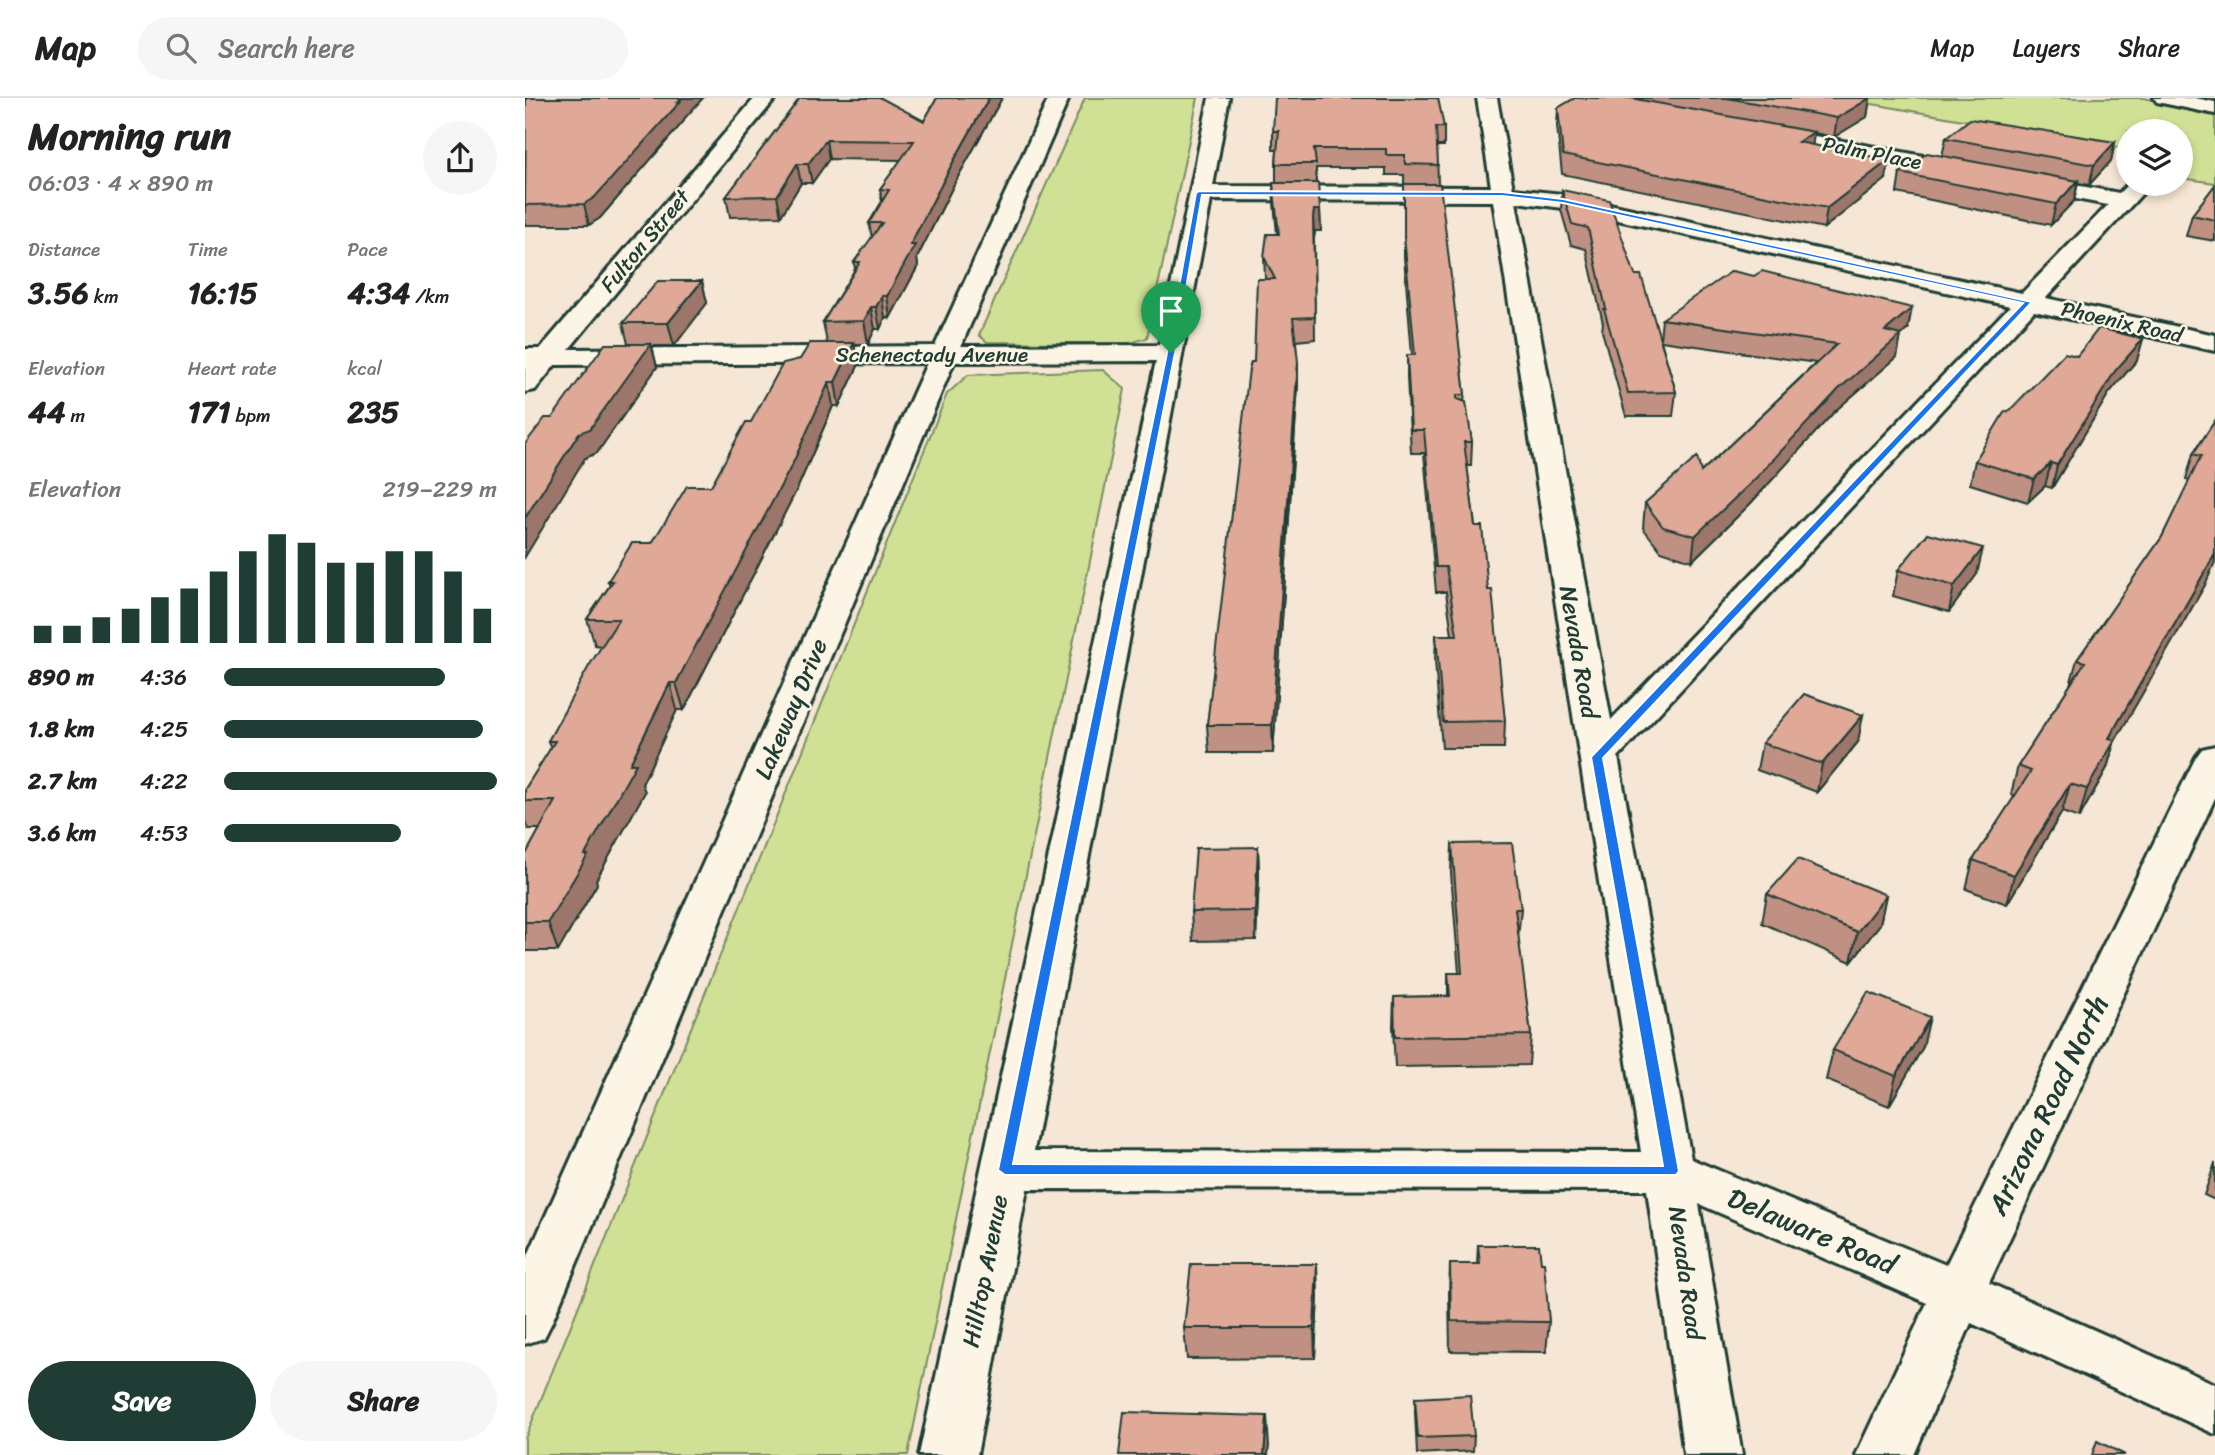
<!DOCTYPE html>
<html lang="en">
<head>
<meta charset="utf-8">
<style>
  :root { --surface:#fff; --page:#f6f6f6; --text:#222; --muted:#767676; --line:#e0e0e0; --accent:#1f3d34 }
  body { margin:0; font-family:Sriracha,sans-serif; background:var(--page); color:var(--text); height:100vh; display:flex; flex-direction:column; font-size:26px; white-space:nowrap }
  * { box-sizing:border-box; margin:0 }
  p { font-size:23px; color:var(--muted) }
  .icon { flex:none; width:38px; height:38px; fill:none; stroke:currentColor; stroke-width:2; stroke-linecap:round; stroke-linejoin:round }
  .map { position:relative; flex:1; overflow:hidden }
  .side { display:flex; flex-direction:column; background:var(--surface); width:525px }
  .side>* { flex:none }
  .buttons { position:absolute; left:1591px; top:21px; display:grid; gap:14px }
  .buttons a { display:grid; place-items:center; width:77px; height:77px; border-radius:50%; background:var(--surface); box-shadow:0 4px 10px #0003; font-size:35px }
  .pin { position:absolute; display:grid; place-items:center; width:60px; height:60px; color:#fff; margin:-72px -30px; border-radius:50% 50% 50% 0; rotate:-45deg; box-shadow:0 0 7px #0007 }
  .pin .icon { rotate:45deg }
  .round { display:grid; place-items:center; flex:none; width:74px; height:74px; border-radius:37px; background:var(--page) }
  .summary { display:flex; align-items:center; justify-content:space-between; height:119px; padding:0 28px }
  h1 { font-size:38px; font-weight:700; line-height:52px }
  .figures { display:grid; grid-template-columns:repeat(3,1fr); gap:10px; height:119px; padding:7px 28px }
  .figures div { display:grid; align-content:center }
  .figures b { font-size:30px; font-weight:700 }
  .figures small { font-size:19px; font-weight:400 }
  .figures p { font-size:19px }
  .chart { height:196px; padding:14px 28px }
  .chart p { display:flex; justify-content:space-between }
  .chart svg { width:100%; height:126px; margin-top:7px; stroke:var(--accent); stroke-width:6 }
  .primary-button { display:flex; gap:14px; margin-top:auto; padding:14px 28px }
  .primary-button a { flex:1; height:80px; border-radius:42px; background:var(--accent); color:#fff; font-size:28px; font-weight:700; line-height:80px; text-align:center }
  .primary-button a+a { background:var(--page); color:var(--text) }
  ul { padding:0 28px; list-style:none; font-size:23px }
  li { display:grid; grid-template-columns:112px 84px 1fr; align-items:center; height:52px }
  li i { height:18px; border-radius:9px; background:var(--accent) }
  header { display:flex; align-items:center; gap:42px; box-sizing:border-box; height:98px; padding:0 35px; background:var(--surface); border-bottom:2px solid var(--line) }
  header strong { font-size:33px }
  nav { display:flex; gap:38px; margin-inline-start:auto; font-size:24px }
  .search { width:490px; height:63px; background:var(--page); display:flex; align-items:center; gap:18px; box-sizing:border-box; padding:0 24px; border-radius:38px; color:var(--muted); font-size:26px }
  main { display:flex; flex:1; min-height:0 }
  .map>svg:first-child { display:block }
</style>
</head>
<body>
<header>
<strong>Map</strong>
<div class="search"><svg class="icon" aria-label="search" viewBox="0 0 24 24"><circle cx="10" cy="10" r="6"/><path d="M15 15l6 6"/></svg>Search here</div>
<nav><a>Map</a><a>Layers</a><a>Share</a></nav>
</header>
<main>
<section class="side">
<div class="summary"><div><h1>Morning run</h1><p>06:03 · 4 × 890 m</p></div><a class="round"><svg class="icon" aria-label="share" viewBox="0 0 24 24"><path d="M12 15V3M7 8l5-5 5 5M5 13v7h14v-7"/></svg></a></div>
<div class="figures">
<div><p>Distance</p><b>3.56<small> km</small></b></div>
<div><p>Time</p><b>16:15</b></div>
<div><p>Pace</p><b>4:34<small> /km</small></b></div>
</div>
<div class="figures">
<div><p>Elevation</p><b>44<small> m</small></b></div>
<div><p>Heart rate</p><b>171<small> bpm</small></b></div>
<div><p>kcal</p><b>235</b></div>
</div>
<div class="chart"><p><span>Elevation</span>219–229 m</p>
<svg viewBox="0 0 160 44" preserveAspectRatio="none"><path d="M5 44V38M15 44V38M25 44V35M35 44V32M45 44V28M55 44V25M65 44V19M75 44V12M85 44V6M95 44V9M105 44V16M115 44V16M125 44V12M135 44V12M145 44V19M155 44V32"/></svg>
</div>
<ul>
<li><b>890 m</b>4:36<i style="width:81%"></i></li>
<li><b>1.8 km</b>4:25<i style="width:95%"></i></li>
<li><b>2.7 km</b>4:22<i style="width:100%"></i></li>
<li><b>3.6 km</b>4:53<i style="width:65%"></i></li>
</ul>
<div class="primary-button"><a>Save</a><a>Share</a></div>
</section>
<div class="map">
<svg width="1690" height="1357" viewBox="0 0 1690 1357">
  <rect width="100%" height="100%" fill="#f6e6d5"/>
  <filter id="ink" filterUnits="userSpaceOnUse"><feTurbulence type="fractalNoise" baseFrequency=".0143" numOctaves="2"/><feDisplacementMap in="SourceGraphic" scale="14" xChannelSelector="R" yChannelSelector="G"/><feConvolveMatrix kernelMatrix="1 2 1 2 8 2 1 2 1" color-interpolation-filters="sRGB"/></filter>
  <g filter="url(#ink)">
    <g fill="#d0e094" stroke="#788e64" stroke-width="2">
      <path d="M 560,0 L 673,0 L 622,240 L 602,246 L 462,244 L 454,237 Z"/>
      <path d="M 1313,0 L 1619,0 L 1690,15 L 1690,85 L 1656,80 L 1656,33 L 1603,33 L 1603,51 Z"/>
      <path d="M 578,272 L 600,291 L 383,1357 L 0,1357 L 0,1341 L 422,296 L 443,277 Z"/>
    </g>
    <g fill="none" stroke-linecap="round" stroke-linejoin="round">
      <g stroke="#1f3d34" stroke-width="6">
        <g id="minor">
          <path d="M 230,0 L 251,0 L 44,251 L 410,248 L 524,0 L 544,0 L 436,248 L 634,247 L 684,0 L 704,0 L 688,88 L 966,89 L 952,0 L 972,0 L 988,91 L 1038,96 L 1497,195 L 1583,107 L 1493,90 L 1490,85 L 1493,80 L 1501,78 L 1594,95 L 1603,86 L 1626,86 L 1521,200 L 1690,237 L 1690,253 L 1509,213 L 1093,659 L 1166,1061 L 1421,1167 L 1671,659 L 1677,651 L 1690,648 L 1690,700 L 1464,1185 L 1690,1286 L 1690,1336 L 1446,1225 L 1389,1357 L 1331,1357 L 1402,1205 L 1174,1106 L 1217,1357 L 1159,1357 L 1122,1092 L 502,1091 L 452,1357 L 394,1357 L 631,263 L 429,264 L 27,1224 L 19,1240 L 0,1246 L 0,1164 L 402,265 L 30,267 L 10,292 L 0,294 L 0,251 L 15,251 ZM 686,102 L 968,103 L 1116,1054 L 509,1053 ZM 991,104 L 1038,110 L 1485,208 L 1086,622 Z"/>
          <path d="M 1236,28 L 1442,66 L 1453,73 L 1442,80 L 1229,38 L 1226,34 L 1229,30 Z"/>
        </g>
      </g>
      <g stroke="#1f3d34" stroke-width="6">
        <path id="motorway" d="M 1629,0 L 1670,0 L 1690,4 L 1690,16 L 1632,4 Z"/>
      </g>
      <use href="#minor" fill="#fcf5e5" fill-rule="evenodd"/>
      <use href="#motorway" fill="#fcf5e5" fill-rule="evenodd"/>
    </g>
    <g fill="#c09082" stroke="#1f3d34" stroke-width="2">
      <path d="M 0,0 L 159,21 L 159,23 L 75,120 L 64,127 L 0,127 Z"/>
      <path d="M 275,0 L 399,23 L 412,0 L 477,0 L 429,86 L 392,160 L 393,168 L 365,220 L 360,220 L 355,231 L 350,231 L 343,246 L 329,246 L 333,268 L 314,308 L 308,308 L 273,389 L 159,612 L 152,612 L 117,686 L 120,694 L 71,782 L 72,786 L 33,853 L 0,853 L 0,758 L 15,731 L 3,731 L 0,723 L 0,691 L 26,650 L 23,643 L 77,548 L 70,547 L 62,521 L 85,487 L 83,483 L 127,445 L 186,388 L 226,324 L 275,261 L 302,245 L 298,224 L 330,171 L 329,164 L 347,140 L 344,125 L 357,104 L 355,91 L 376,62 L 304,61 L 287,85 L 276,85 L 256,118 L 205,119 L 201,99 Z"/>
      <path d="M 1050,0 L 1345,0 L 1342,19 L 1309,39 L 1289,35 L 1287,47 L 1361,81 L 1299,130 L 1037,76 L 1032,28 L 1033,10 Z"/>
      <path d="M 919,29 L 919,48 L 912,48 L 913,86 L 940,297 L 939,303 L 947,344 L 946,368 L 942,368 L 950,428 L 963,492 L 980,623 L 979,650 L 917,650 L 910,563 L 911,537 L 927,537 L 921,494 L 911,494 L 899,355 L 886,355 L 882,279 L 882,257 L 887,257 L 879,159 L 879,77 L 861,77 L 861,70 L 791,70 L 791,85 L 795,112 L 796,133 L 790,133 L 789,140 L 790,241 L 771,243 L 773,287 L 748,655 L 684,655 L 682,627 L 740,181 L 739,159 L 752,136 L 749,105 L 748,85 L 751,85 L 751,66 L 752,52 L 748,52 L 748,33 Z"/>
      <path d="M 1421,40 L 1590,44 L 1586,63 L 1564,87 L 1553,85 L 1549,103 L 1526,127 L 1372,95 L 1375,75 L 1417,58 Z"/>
      <path d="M 1690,87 L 1690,143 L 1661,138 L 1667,117 Z"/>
      <path d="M 1037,92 L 1110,177 L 1135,241 L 1137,221 L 1383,231 L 1376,237 L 1372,259 L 1310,313 L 1225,406 L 1167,463 L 1136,453 L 1118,430 L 1120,405 L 1176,374 L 1291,265 L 1136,243 L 1151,294 L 1148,318 L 1101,318 L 1077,233 L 1078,225 L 1061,151 L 1046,147 L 1036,112 Z"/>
      <path d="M 177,183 L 182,205 L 149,248 L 127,248 L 132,269 L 72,355 L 60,360 L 27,320 L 103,246 L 98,225 Z"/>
      <path d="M 1618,241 L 1612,262 L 1584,295 L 1527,390 L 1520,388 L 1503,404 L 1445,386 L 1450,363 L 1483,314 L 1552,258 Z"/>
      <path d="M 1690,323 L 1680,487 L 1590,642 L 1582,670 L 1554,720 L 1537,714 L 1482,806 L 1441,791 L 1448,762 L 1490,698 L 1486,696 L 1493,668 L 1545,587 L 1552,562 L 1637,439 L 1665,382 L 1661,381 L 1668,356 Z"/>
      <path d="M 1373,472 L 1452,476 L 1424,514 L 1368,498 Z"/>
      <path d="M 1333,644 L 1292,694 L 1232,672 L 1237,645 Z"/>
      <path d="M 927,746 L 996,811 L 993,840 L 1006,937 L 1004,967 L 870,969 L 868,929 L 869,899 L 923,898 L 923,875 L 934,875 L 926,775 Z"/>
      <path d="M 733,749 L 734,778 L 731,842 L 668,843 L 666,814 Z"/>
      <path d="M 1242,796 L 1361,797 L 1355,826 L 1326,864 L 1237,825 Z"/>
      <path d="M 1398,949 L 1364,1008 L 1301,982 L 1308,952 Z"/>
      <path d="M 1690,1065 L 1690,1102 L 1679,1097 Z"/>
      <path d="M 953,1147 L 1016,1164 L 1024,1224 L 1021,1254 L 925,1253 L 924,1196 L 925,1166 L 952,1166 Z"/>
      <path d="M 793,1196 L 790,1260 L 662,1261 L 659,1230 Z"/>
      <path d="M 890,1300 L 949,1338 L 948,1353 L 892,1356 L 890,1315 Z"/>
    </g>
    <g fill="#9c766a" stroke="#1f3d34" stroke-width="2">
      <path d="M 157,0 L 178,0 L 159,21 L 159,23 L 75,120 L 64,127 L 59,106 Z"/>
      <path d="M 464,0 L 477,0 L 429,86 L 392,160 L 393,168 L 365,220 L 362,198 L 385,147 L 427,66 Z"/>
      <path d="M 1345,0 L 1342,19 L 1309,39 L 1312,20 Z"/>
      <path d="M 1289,34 L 1287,53 L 1273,44 Z"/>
      <path d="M 301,42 L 304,61 L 287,85 L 283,66 Z"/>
      <path d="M 1590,44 L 1586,63 L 1564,87 L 1569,67 Z"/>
      <path d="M 1364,62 L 1361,81 L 1299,130 L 1302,110 Z"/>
      <path d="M 272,66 L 276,85 L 256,118 L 252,98 Z"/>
      <path d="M 1553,83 L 1549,103 L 1526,127 L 1531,106 Z"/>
      <path d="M 789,112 L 795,112 L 796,133 L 790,133 L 789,140 L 788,119 Z"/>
      <path d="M 177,183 L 182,205 L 149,248 L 143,225 Z"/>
      <path d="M 357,198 L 360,220 L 355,231 L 351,209 Z"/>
      <path d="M 346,209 L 350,231 L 343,246 L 339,223 Z"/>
      <path d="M 1387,210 L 1383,231 L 1376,237 L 1372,259 L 1310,313 L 1225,406 L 1167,463 L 1170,438 L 1360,233 Z"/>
      <path d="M 1618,241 L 1612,262 L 1584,295 L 1527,390 L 1532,367 L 1590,273 Z"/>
      <path d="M 329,245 L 333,268 L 314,308 L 310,284 Z"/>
      <path d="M 126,246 L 132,269 L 72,355 L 60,360 L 0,459 L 0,420 L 54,335 Z"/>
      <path d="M 773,264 L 773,287 L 748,655 L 747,627 Z"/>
      <path d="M 304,284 L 308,308 L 273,389 L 159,612 L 151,585 Z"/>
      <path d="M 1526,365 L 1520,388 L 1503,404 L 1509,381 Z"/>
      <path d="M 1458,450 L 1452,476 L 1424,514 L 1429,488 Z"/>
      <path d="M 1690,456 L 1690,464 L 1680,487 L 1589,645 L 1590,642 L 1582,670 L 1554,720 L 1562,691 L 1584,640 Z"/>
      <path d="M 145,585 L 152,612 L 117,686 L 120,694 L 71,782 L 72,786 L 33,853 L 23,824 L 60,757 Z"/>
      <path d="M 1338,617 L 1333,644 L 1292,694 L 1297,666 Z"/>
      <path d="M 1545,686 L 1537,714 L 1482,806 L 1489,777 Z"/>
      <path d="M 733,749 L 734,778 L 731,842 L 730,813 Z"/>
      <path d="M 1361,797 L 1355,826 L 1326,864 L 1332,834 Z"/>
      <path d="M 1405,919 L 1398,949 L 1364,1008 L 1371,978 Z"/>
      <path d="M 792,1166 L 793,1196 L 790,1260 L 789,1230 Z"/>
      <path d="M 742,1318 L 744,1348 L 743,1357 L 739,1357 Z"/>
    </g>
    <g fill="#dfa897" stroke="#1f3d34" stroke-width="2">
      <path d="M 1,0 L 157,0 L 153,4 L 155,4 L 70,99 L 59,106 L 0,107 Z"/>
      <path d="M 275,0 L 356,0 L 399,23 L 412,0 L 464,0 L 427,66 L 385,147 L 390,147 L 362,198 L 357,198 L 351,209 L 346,209 L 339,223 L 298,224 L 335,164 L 329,164 L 357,125 L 344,125 L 364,92 L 355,91 L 389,43 L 301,42 L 283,66 L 272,66 L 252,98 L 201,99 Z"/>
      <path d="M 750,0 L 913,0 L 919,29 L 911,29 L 913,67 L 880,66 L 880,57 L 861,57 L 861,51 L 789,51 L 791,66 L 751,66 L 754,33 L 748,33 Z"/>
      <path d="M 1050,0 L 1105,0 L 1289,34 L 1273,44 L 1364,62 L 1302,110 L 1038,57 L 1033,10 Z"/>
      <path d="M 1202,0 L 1345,0 L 1312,20 Z"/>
      <path d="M 1445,21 L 1590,44 L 1569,67 L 1421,40 Z"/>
      <path d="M 1402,55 L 1553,83 L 1531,106 L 1375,75 Z"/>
      <path d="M 748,85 L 793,85 L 795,112 L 789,112 L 788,119 L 790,219 L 768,220 L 773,264 L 747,627 L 682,627 L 724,271 L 726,264 L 729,264 L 732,181 L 750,181 L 739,159 L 742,136 L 754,136 Z"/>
      <path d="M 879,86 L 915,86 L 940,297 L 932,297 L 932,301 L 941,304 L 947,344 L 939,344 L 950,428 L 957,428 L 963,492 L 967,492 L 980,623 L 918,624 L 911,537 L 932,537 L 921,469 L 911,469 L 899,332 L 886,332 L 882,257 L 890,257 L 879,138 Z"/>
      <path d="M 1690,87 L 1690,122 L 1667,117 Z"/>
      <path d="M 1037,92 L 1084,102 L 1110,177 L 1116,177 L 1151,294 L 1103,295 L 1079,211 L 1081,211 L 1063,130 L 1047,126 Z"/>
      <path d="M 1207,173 L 1229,178 L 1237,173 L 1387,210 L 1360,233 L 1376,237 L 1314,291 L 1229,382 L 1170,438 L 1138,429 L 1120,405 L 1172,359 L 1176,374 L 1312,246 L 1137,221 Z"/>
      <path d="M 133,183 L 177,183 L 143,225 L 98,225 Z"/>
      <path d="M 1574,230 L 1618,241 L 1590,273 L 1532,367 L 1526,365 L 1509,381 L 1450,363 L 1480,313 L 1483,314 L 1540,255 L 1552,258 Z"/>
      <path d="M 285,245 L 329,245 L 310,284 L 304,284 L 268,365 L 151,585 L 145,585 L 105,666 L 111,666 L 60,757 L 63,757 L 23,824 L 0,824 L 0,758 L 30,703 L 0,703 L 0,691 L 30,643 L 23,643 L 64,568 L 94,521 L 62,521 L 88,483 L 83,483 L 107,445 L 127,445 L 162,388 L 186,388 L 221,324 L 226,324 L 258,265 L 275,261 Z"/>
      <path d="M 80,246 L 126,246 L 65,331 L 54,335 L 0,420 L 0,346 L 20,320 L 27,320 Z"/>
      <path d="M 1690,323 L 1690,456 L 1584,640 L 1590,642 L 1562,691 L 1545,686 L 1489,777 L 1448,762 L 1506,673 L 1493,668 L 1560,564 L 1552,562 L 1637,439 L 1676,358 L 1668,356 Z"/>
      <path d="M 1403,435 L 1458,450 L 1429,488 L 1373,472 Z"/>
      <path d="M 1279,596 L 1338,617 L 1297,666 L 1237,645 Z"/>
      <path d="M 987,745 L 996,811 L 990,811 L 1006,937 L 870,939 L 869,899 L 925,898 L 923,875 L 937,875 L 927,746 Z"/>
      <path d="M 733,749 L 730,813 L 666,814 L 671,750 Z"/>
      <path d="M 1273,761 L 1361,797 L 1332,834 L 1242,796 Z"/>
      <path d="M 1343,894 L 1405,919 L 1371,978 L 1308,952 Z"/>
      <path d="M 953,1147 L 1014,1147 L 1016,1164 L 1019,1164 L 1024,1224 L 926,1223 L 925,1166 L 955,1166 Z"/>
      <path d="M 666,1166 L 792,1166 L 789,1230 L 659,1230 Z"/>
      <path d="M 945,1297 L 949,1338 L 893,1340 L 890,1300 Z"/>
      <path d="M 599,1314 L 742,1318 L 739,1357 L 594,1357 Z"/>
      <path d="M 1572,1343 L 1600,1357 L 1567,1357 Z"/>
    </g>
  </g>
  <path fill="#1a73e8" stroke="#fff" stroke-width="2" fill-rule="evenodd" d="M 674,93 L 977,94 L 1038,101 L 1507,204 L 1078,660 L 1154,1073 L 1151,1077 L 480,1077 L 473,1072 L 642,255 L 671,95 ZM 677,97 L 977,98 L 1038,105 L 1498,205 L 1066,659 L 1138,1068 L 488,1066 L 650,255 Z"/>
  <g text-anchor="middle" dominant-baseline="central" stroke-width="5" stroke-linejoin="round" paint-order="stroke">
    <g font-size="21" fill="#1f3d34" stroke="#fcf5e5">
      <text transform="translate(1347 55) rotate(11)">Palm Place</text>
      <text transform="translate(120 143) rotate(-50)">Fulton Street</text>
      <text transform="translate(1597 224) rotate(13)">Phoenix Road</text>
      <text x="407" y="257">Schenectady Avenue</text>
    </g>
    <g font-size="24" fill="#1f3d34" stroke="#fcf5e5">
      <text transform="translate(1054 554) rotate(80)">Nevada Road</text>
      <text transform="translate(266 611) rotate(-67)">Lakeway Drive</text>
      <text transform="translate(460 1173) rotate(-79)">Hilltop Avenue</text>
      <text transform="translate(1161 1175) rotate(82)">Nevada Road</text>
    </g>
    <g font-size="28" fill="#1f3d34" stroke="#fcf5e5">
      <text transform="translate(1523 1007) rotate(-64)">Arizona Road North</text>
      <text transform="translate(1287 1133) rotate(23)">Delaware Road</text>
    </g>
  </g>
</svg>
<div class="buttons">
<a><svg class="icon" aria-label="layers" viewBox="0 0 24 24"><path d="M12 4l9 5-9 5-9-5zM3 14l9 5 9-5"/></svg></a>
</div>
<div class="pin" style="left:646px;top:255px;background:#1e9e55"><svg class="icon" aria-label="arrive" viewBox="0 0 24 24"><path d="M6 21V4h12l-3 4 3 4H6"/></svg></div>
</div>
</main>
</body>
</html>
